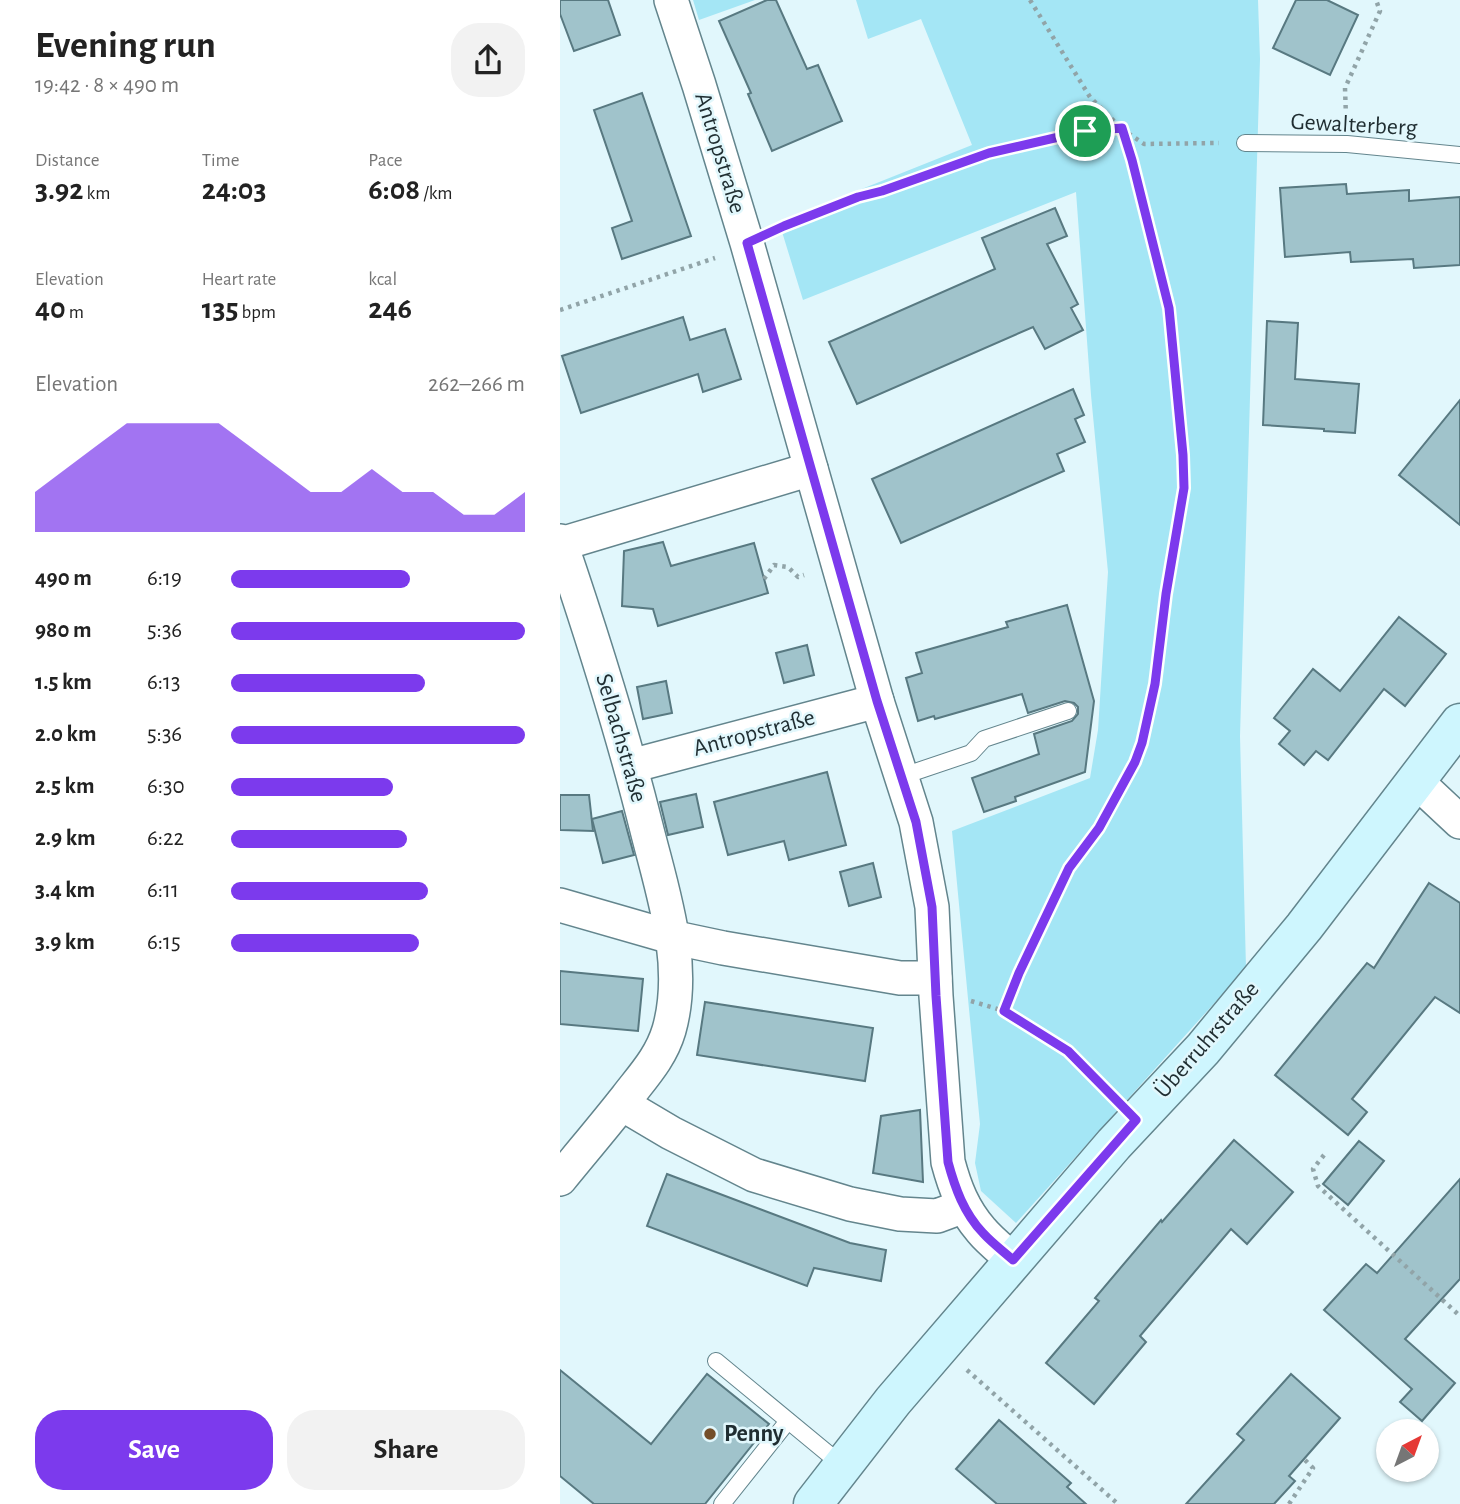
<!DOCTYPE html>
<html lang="en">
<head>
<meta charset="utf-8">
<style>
  :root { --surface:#fff; --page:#f2f2f2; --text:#222; --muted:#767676; --accent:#7c3aed }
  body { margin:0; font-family:"Alegreya Sans",sans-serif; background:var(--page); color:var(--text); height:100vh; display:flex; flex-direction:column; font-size:26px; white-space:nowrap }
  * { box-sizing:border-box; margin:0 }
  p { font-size:23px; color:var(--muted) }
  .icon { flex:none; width:38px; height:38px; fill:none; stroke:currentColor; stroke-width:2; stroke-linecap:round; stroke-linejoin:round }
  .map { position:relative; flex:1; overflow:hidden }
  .side { display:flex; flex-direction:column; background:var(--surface); width:560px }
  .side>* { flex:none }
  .needle { width:46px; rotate:41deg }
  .tools { position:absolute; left:816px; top:1419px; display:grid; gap:14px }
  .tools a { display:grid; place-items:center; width:63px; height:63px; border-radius:50%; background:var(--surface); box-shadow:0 2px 5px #0004; font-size:35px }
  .pin { position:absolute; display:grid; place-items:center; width:60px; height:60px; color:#fff; margin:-30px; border:4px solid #fff; border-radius:50%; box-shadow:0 2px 7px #0007 }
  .round { display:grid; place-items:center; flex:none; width:74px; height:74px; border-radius:28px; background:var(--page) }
  .headline { display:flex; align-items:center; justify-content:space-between; height:119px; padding:0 35px }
  h1 { font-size:38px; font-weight:700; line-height:52px }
  .stats { display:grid; grid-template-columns:repeat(3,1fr); gap:10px; height:119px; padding:7px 35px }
  .stats div { display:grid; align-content:center }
  .stats b { font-size:30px; font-weight:700 }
  .stats small { font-size:19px; font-weight:400 }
  .stats p { font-size:19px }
  .chart { height:196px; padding:14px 35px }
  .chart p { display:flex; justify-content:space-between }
  .chart svg { width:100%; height:126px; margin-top:7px; fill:var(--accent); opacity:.7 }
  .primary-button { display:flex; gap:14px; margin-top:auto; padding:14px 35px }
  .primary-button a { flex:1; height:80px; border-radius:28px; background:var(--accent); color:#fff; font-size:28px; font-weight:700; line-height:80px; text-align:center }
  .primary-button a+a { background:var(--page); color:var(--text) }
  ul { padding:0 35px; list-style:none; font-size:23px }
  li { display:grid; grid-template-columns:112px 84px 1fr; align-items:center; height:52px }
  li i { height:18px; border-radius:9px; background:var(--accent) }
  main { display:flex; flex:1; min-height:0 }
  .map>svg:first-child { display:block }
</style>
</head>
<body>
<main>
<section class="side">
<div class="headline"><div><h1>Evening run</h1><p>19:42 · 8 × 490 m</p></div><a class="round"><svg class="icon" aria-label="share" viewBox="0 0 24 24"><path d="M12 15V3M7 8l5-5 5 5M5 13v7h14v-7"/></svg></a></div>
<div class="stats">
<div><p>Distance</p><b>3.92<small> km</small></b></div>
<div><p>Time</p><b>24:03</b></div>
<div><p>Pace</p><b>6:08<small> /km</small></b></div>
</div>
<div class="stats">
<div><p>Elevation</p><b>40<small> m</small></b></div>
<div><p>Heart rate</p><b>135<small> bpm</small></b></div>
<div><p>kcal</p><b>246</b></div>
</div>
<div class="chart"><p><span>Elevation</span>262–266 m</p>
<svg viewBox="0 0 160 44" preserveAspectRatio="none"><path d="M0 44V30L10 22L20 14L30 6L40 6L50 6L60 6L70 14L80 22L90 30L100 30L110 22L120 30L130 30L140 38L150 38L160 30V44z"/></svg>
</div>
<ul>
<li><b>490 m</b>6:19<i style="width:61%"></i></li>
<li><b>980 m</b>5:36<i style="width:100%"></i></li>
<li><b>1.5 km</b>6:13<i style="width:66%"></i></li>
<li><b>2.0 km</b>5:36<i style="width:100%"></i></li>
<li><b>2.5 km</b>6:30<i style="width:55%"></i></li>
<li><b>2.9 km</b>6:22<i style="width:60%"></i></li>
<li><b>3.4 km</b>6:11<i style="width:67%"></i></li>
<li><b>3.9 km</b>6:15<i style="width:64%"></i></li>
</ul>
<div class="primary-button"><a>Save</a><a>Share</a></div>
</section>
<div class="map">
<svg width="900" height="1504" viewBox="0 0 900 1504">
  <rect width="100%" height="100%" fill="#e1f7fc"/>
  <g fill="#a4e6f5">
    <path d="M 133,0 L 195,0 L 139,20 Z"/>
    <path d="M 296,0 L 698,0 L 700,59 L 680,736 L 686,968 L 456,1223 L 421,1191 L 415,1163 L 420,1124 L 392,831 L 530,778 L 538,730 L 548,572 L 531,395 L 516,192 L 243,300 L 219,222 L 412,145 L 361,19 L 308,39 Z"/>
  </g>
  <g fill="#a0c3cb" stroke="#587981" stroke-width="2">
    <path d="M 0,0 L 48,0 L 60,35 L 14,51 L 0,14 Z"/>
    <path d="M 207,0 L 216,0 L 247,69 L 258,65 L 282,121 L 212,151 L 188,94 L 191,93 L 159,21 Z"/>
    <path d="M 736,0 L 767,0 L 798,15 L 770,75 L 713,48 Z"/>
    <path d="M 82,93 L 131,236 L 62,259 L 52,228 L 72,221 L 34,110 Z"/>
    <path d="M 786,184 L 787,194 L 849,190 L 849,201 L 900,197 L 900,265 L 854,268 L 853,259 L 791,262 L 790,252 L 725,257 L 720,188 Z"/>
    <path d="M 495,208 L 507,236 L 487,244 L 518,304 L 511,308 L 523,330 L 485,349 L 473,327 L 297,404 L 269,342 L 435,269 L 422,238 Z"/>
    <path d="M 123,317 L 130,340 L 165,329 L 181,379 L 143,392 L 138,374 L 21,413 L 2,356 Z"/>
    <path d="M 707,321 L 738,323 L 735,379 L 799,384 L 795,433 L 764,431 L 764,429 L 703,425 Z"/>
    <path d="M 513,389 L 524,415 L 515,419 L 525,442 L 497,454 L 504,471 L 341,543 L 312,479 Z"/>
    <path d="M 900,400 L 900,525 L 839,475 Z"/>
    <path d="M 103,542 L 111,566 L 194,543 L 208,593 L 98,626 L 93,609 L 62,606 L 64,551 Z"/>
    <path d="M 507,605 L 534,701 L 525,772 L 455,797 L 456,801 L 424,812 L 412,778 L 479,754 L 474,734 L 512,721 L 518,714 L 518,707 L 514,703 L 505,701 L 468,713 L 462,694 L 375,719 L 374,716 L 358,721 L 346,678 L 362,673 L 356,653 L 448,627 L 446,622 Z"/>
    <path d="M 839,617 L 886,654 L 845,706 L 824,689 L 768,760 L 756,751 L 744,765 L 719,744 L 730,731 L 714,718 L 753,669 L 780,691 Z"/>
    <path d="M 247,645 L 254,675 L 224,683 L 216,653 Z"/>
    <path d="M 106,681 L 112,713 L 83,719 L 77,687 Z"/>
    <path d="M 267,772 L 286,845 L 229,860 L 224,841 L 168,855 L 154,802 Z"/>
    <path d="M 136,794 L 143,827 L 108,835 L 100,802 Z"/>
    <path d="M 0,795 L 29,795 L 33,831 L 0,830 Z"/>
    <path d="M 62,811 L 74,855 L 43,863 L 32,819 Z"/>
    <path d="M 313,863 L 321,897 L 289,906 L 280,872 Z"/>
    <path d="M 869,883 L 900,903 L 900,1013 L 875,997 L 792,1099 L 807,1112 L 788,1135 L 715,1075 L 807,963 L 814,968 Z"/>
    <path d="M 0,971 L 83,979 L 78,1031 L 0,1024 Z"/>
    <path d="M 145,1002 L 313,1028 L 305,1081 L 137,1055 Z"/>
    <path d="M 360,1110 L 363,1182 L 313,1173 L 321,1116 Z"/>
    <path d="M 674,1140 L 733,1192 L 687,1244 L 671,1229 L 580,1336 L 586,1342 L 534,1404 L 486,1363 L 539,1301 L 535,1298 L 601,1220 L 602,1222 Z"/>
    <path d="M 799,1141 L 824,1161 L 788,1205 L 763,1184 Z"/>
    <path d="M 107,1174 L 290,1243 L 326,1250 L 321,1281 L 254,1268 L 247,1286 L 87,1226 Z"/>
    <path d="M 900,1179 L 900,1279 L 845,1339 L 895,1383 L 862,1421 L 840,1402 L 852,1389 L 764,1310 L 806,1264 L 817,1273 Z"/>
    <path d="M 0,1370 L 91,1444 L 147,1374 L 209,1424 L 145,1504 L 34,1504 L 0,1476 Z"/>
    <path d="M 731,1374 L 780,1418 L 729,1476 L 735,1481 L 714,1504 L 626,1504 L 684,1440 L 677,1434 Z"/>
    <path d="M 439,1420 L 511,1483 L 507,1487 L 526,1504 L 437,1504 L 396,1469 Z"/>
  </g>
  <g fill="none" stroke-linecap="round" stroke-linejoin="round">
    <g stroke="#63858d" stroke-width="18">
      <g id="lane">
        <path d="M 685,143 L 787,144 L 900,155"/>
        <path d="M 343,776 L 411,753 L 424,739 L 508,711"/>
        <path d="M 156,1361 L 283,1466"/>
        <path d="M 162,1504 L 228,1421"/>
      </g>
    </g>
    <g stroke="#63858d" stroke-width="36">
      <g id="street">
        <path d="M 111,0 L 139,85 L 187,243 L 317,701 L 356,822 L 372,907 L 376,996 L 388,1162 C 395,1188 403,1209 421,1230 C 430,1241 443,1251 453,1260"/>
        <path d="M 0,541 C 32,635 62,730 86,826 C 102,891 128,963 109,1030 C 101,1057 84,1075 67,1097 C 45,1125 22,1152 0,1179"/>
        <path d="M 1,544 L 251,469"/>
        <path d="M 71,766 L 317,701"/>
        <path d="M 855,780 L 900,822"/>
        <path d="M 0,905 L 111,937 L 163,948 L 340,978 L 375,978"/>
        <path d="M 62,1104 L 111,1133 L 194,1175 L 290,1204 L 340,1214 L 377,1216 L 404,1206"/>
      </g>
    </g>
    <g stroke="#63858d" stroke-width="41">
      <path id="secondary" d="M 253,1504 L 333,1401 L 554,1144 L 643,1049 L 744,927 L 900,723"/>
    </g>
    <g stroke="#91a4a8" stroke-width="4.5" stroke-dasharray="3.5 5" stroke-linecap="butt">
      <path d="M 470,0 L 530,97 L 562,129 L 572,160 L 609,308 L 623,455 L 624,488 L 606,595 L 595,684 L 582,743 L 575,762 L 539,828 L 509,868 L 459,973 L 444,1011 L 508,1051 L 550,1094"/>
      <path d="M 786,117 L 785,88 L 820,11 L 816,0"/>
      <path d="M 220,228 L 298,197 L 322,191 L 429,153 L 525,131 L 562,129 L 584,144 L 659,143"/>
      <path d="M 0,310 L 155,258"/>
      <path d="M 204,579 L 214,565 L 228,567 L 238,577 L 244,575"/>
      <path d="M 411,1001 L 444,1011"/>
      <path d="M 764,1155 L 753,1169 L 758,1186 L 900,1316"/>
      <path d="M 407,1370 L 558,1504"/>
      <path d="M 729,1504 L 753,1468 L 744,1459"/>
    </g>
    <use href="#lane" stroke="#fff" stroke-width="16"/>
    <use href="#street" stroke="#fff" stroke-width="33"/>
    <use href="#secondary" stroke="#cef6fe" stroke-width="38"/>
  </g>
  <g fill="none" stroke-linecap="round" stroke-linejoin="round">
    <g stroke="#fff" stroke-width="14">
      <path id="route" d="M 562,128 L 572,160 L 609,308 L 623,455 L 624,488 L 606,594 L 595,684 L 582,743 L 575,762 L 539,828 L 509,868 L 459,973 L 444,1011 L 508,1051 L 576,1120 L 453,1260 C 443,1251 432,1243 423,1233 C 404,1213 395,1188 388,1162 L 376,996 L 372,907 L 356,822 L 317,701 L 187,243 L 224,226 L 298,197 L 322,191 L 429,153 L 525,131 Z"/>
    </g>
    <use href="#route" stroke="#7c3aed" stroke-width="9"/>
  </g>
  <circle fill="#744f2a" stroke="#e1f7fc" stroke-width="2.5" cx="150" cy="1434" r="7"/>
  <g text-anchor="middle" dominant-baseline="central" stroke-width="5" stroke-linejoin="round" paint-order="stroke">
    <g font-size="24" fill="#1f2d31" stroke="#e1f7fc">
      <text transform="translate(794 125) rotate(3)">Gewalterberg</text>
      <text transform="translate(160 153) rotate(73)">Antropstraße</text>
      <text transform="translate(194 733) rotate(-15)">Antropstraße</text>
      <text transform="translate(61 738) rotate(74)">Selbachstraße</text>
      <text transform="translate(647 1040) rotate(-49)">Überruhrstraße</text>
    </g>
    <g font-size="24" font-weight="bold" fill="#1f2d31" stroke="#e1f7fc" text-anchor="start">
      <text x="164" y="1434">Penny</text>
    </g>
  </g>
</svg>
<div class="tools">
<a><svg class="needle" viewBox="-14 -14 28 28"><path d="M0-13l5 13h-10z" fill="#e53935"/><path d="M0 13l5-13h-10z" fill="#767676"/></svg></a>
</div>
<div class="pin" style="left:525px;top:131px;background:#1e9e55"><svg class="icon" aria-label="arrive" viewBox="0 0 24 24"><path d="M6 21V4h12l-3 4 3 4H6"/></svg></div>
</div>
</main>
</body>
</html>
